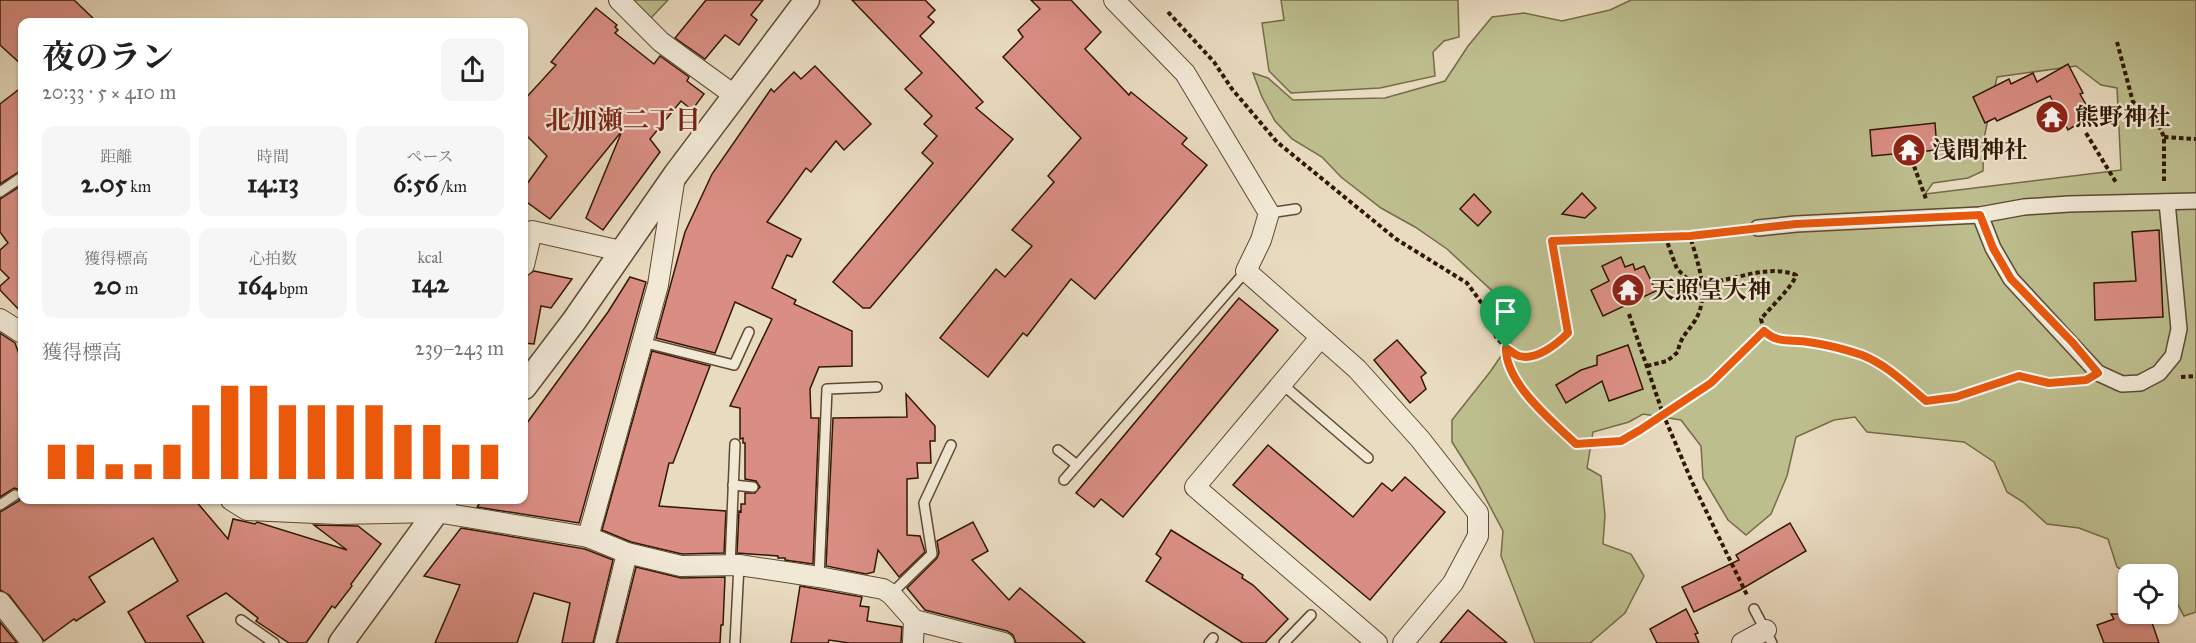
<!DOCTYPE html>
<html lang="ja">
<head>
<meta charset="utf-8">
<style>
  :root { --surface:#fff; --page:#f6f6f6; --text:#222; --muted:#767676; --accent:#ea580c }
  body { margin:0; font-family:"IM FELL Great Primer","Noto Serif JP",serif; background:var(--page); color:var(--text); height:100vh; display:flex; flex-direction:column; font-size:22px; white-space:nowrap }
  * { box-sizing:border-box; margin:0 }
  p { font-size:20px; color:var(--muted) }
  .icon { flex:none; width:33px; height:33px; fill:none; stroke:currentColor; stroke-width:2; stroke-linecap:round; stroke-linejoin:round }
  .map { position:relative; flex:1; overflow:hidden }
  .details { position:absolute; left:18px; top:18px; width:510px; height:486px; display:flex; flex-direction:column; background:var(--surface); border-radius:12px; box-shadow:0 2px 4px #0004 }
  .details>* { flex:none }
  .tools { position:absolute; left:2118px; top:564px; display:grid; gap:12px }
  .tools a { display:grid; place-items:center; width:60px; height:60px; border-radius:12px; background:var(--surface); box-shadow:0 2px 4px #0004; font-size:30px }
  .pin { position:absolute; display:grid; place-items:center; width:51px; height:51px; color:#fff; margin:-62px -26px; border-radius:50% 50% 50% 0; rotate:-45deg; box-shadow:0 0 6px #0007 }
  .pin .icon { rotate:45deg }
  .round { display:grid; place-items:center; flex:none; width:63px; height:63px; border-radius:12px; background:var(--page) }
  .summary { display:flex; align-items:center; justify-content:space-between; height:102px; padding:0 24px }
  h1 { font-size:33px; font-weight:700; line-height:45px }
  .stats { display:grid; grid-template-columns:repeat(3,1fr); gap:9px; height:102px; padding:6px 24px }
  .stats div { display:grid; align-content:center; border-radius:12px; background:var(--page); text-align:center }
  .stats b { font-size:26px; font-weight:700 }
  .stats small { font-size:16px; font-weight:400 }
  .stats p { font-size:16px }
  .chart { height:168px; padding:12px 24px }
  .chart p { display:flex; justify-content:space-between }
  .chart svg { width:100%; height:108px; margin-top:6px; stroke:var(--accent); stroke-width:6 }
  .map>svg:first-child { display:block }
</style>
</head>
<body>
<div class="map">
<svg width="2196" height="643" viewBox="0 0 2196 643">
  <rect width="100%" height="100%" fill="#e9dbc0"/>
  <filter id="stains"><feTurbulence type="fractalNoise" baseFrequency=".00333" numOctaves="4"/><feColorMatrix values="0 0 0 0 .2 0 0 0 0 .09 0 0 0 0 .02 0 0 0 .5 -.17"/></filter>
  <radialGradient id="worn" r=".72"><stop offset=".6" stop-color="#630" stop-opacity="0"/><stop offset="1" stop-color="#630" stop-opacity=".3"/></radialGradient>
  <g fill="#bdbe8e" stroke="#776b49" stroke-width="1.5" fill-rule="evenodd">
    <path d="M 633,0 L 668,0 L 651,18 Z"/>
    <path d="M 1281,0 L 1458,0 L 1459,37 L 1444,41 L 1433,52 L 1435,76 L 1380,88 L 1291,93 L 1269,71 L 1262,23 L 1284,20 Z"/>
    <path d="M 1631,0 L 2196,0 L 2196,612 L 2184,616 L 2168,586 L 2168,574 L 2129,574 L 2117,567 L 2108,539 L 2079,528 L 2047,524 L 2023,502 L 2007,492 L 1994,462 L 1964,442 L 1867,432 L 1855,417 L 1834,420 L 1796,437 L 1787,476 L 1771,514 L 1746,535 L 1728,520 L 1703,478 L 1701,446 L 1681,420 L 1643,414 L 1629,422 L 1593,432 L 1587,468 L 1601,476 L 1605,515 L 1603,544 L 1631,554 L 1644,576 L 1625,613 L 1590,643 L 1535,643 L 1501,556 L 1503,531 L 1476,480 L 1452,442 L 1452,420 L 1490,372 L 1514,337 L 1503,301 L 1447,249 L 1415,227 L 1381,208 L 1341,177 L 1322,157 L 1292,139 L 1275,121 L 1262,97 L 1253,73 L 1268,78 L 1293,100 L 1385,98 L 1445,81 L 1468,46 L 1492,17 L 1524,13 L 1562,21 L 1610,10 ZM 2076,66 L 2101,85 L 2117,88 L 2121,170 L 1925,194 L 1933,183 L 1968,178 L 1983,171 L 1984,138 L 1997,77 Z"/>
  </g>
  <g fill="#da8e83" stroke="#311804" stroke-width="1.5">
    <path d="M 0,0 L 74,0 L 97,22 L 22,22 L 22,65 L 0,45 Z"/>
    <path d="M 706,0 L 763,0 L 751,15 L 757,20 L 739,45 L 725,35 L 705,59 L 675,38 Z"/>
    <path d="M 852,0 L 925,0 L 935,10 L 928,17 L 934,22 L 920,36 L 983,102 L 976,108 L 1013,139 L 870,308 L 863,308 L 833,282 L 933,163 L 922,153 L 937,136 L 924,124 L 932,116 L 905,89 L 922,73 Z"/>
    <path d="M 1031,0 L 1071,0 L 1101,32 L 1085,49 L 1129,95 L 1131,92 L 1187,138 L 1182,144 L 1207,165 L 1095,299 L 1071,279 L 1027,336 L 1023,333 L 988,377 L 940,338 L 996,269 L 1005,277 L 1032,246 L 1012,230 L 1054,182 L 1048,176 L 1081,138 L 1003,57 L 1023,37 L 1018,30 L 1040,9 Z"/>
    <path d="M 596,8 L 617,25 L 615,27 L 618,30 L 615,33 L 654,64 L 660,56 L 689,77 L 687,81 L 704,94 L 692,110 L 681,101 L 650,139 L 660,152 L 603,230 L 586,218 L 622,131 L 550,219 L 524,200 L 524,188 L 547,156 L 524,133 L 524,100 L 556,65 L 551,62 Z"/>
    <path d="M 2068,64 L 2083,93 L 2080,94 L 2092,115 L 2068,130 L 2050,96 L 1997,121 L 1995,118 L 1985,123 L 1973,97 L 2009,79 L 2011,84 L 2033,73 L 2037,82 Z"/>
    <path d="M 815,66 L 871,124 L 844,150 L 836,141 L 811,172 L 806,168 L 767,222 L 801,239 L 792,257 L 787,255 L 772,288 L 796,300 L 794,304 L 852,331 L 852,366 L 819,367 L 810,389 L 811,418 L 819,418 L 813,564 L 785,560 L 785,558 L 778,558 L 778,556 L 737,553 L 739,511 L 741,512 L 741,504 L 745,504 L 745,493 L 755,493 L 760,487 L 756,481 L 745,479 L 745,443 L 743,443 L 743,438 L 740,439 L 740,408 L 730,406 L 772,319 L 735,302 L 715,353 L 656,338 L 685,232 L 712,174 L 771,89 L 774,92 L 794,72 L 801,79 Z"/>
    <path d="M 22,87 L 22,170 L 0,184 L 0,104 Z"/>
    <path d="M 1935,123 L 1937,150 L 1872,156 L 1870,130 Z"/>
    <path d="M 22,185 L 22,313 L 0,290 L 0,286 L 9,278 L 0,269 L 0,250 L 8,243 L 0,232 L 0,199 Z"/>
    <path d="M 1582,193 L 1596,208 L 1585,218 L 1562,214 Z"/>
    <path d="M 1474,194 L 1491,212 L 1478,226 L 1460,209 Z"/>
    <path d="M 2159,230 L 2163,317 L 2095,320 L 2094,283 L 2136,281 L 2132,232 Z"/>
    <path d="M 1621,257 L 1625,267 L 1633,264 L 1635,270 L 1644,266 L 1656,291 L 1603,316 L 1591,290 L 1609,281 L 1602,266 Z"/>
    <path d="M 534,271 L 572,279 L 551,308 L 541,306 L 534,344 L 524,343 L 524,286 L 525,277 Z"/>
    <path d="M 630,277 L 646,282 L 579,523 L 477,507 L 482,500 L 524,500 L 524,427 L 608,312 Z"/>
    <path d="M 1239,298 L 1278,330 L 1123,517 L 1101,499 L 1094,507 L 1076,493 Z"/>
    <path d="M 0,333 L 15,343 L 22,362 L 22,500 L 195,500 L 228,539 L 233,519 L 255,524 L 257,522 L 347,550 L 314,525 L 358,526 L 381,544 L 351,584 L 352,586 L 335,608 L 332,606 L 306,643 L 289,643 L 256,621 L 258,618 L 226,593 L 187,616 L 204,643 L 146,643 L 128,612 L 178,581 L 153,538 L 89,577 L 105,602 L 76,621 L 74,619 L 44,641 L 9,595 L 0,590 L 0,512 L 19,501 L 22,495 L 18,489 L 14,488 L 0,497 Z"/>
    <path d="M 1397,340 L 1426,373 L 1421,377 L 1426,389 L 1410,403 L 1374,360 Z"/>
    <path d="M 1628,345 L 1643,389 L 1609,401 L 1602,381 L 1566,403 L 1556,385 L 1581,370 L 1597,365 L 1597,356 Z"/>
    <path d="M 652,351 L 710,366 L 673,463 L 669,463 L 659,506 L 726,511 L 724,553 L 682,554 L 631,542 L 602,530 Z"/>
    <path d="M 906,394 L 935,426 L 935,441 L 930,441 L 931,463 L 917,463 L 918,478 L 907,479 L 907,535 L 920,536 L 925,552 L 899,577 L 878,550 L 874,572 L 866,574 L 826,566 L 833,418 L 907,417 Z"/>
    <path d="M 1268,445 L 1353,517 L 1382,483 L 1392,491 L 1405,477 L 1445,512 L 1370,600 L 1233,485 Z"/>
    <path d="M 973,522 L 988,551 L 972,560 L 1009,600 L 1020,588 L 1085,643 L 1016,643 L 1013,635 L 1007,631 L 925,610 L 907,588 L 937,558 L 939,553 L 937,541 Z"/>
    <path d="M 1790,523 L 1806,551 L 1740,590 L 1694,612 L 1682,587 L 1739,560 L 1736,555 Z"/>
    <path d="M 461,528 L 585,549 L 613,560 L 593,643 L 562,643 L 570,603 L 534,593 L 517,643 L 435,643 L 460,585 L 424,576 Z"/>
    <path d="M 1171,530 L 1243,575 L 1242,578 L 1253,585 L 1288,619 L 1265,643 L 1243,643 L 1146,581 L 1161,558 L 1156,554 Z"/>
    <path d="M 636,567 L 681,578 L 725,577 L 723,625 L 721,625 L 720,643 L 617,643 Z"/>
    <path d="M 800,586 L 862,597 L 860,606 L 869,607 L 867,621 L 902,627 L 901,643 L 849,643 L 829,640 L 828,643 L 791,643 Z"/>
    <path d="M 1686,609 L 1698,633 L 1695,634 L 1699,643 L 1657,643 L 1650,629 Z"/>
    <path d="M 1468,610 L 1507,643 L 1440,643 Z"/>
    <path d="M 2111,614 L 2149,614 L 2159,643 L 2104,643 L 2097,625 L 2114,619 Z"/>
    <path d="M 0,622 L 17,643 L 0,643 Z"/>
  </g>
  <g fill="none" stroke-linecap="round" stroke-linejoin="round">
    <g stroke="#5f4933" stroke-width="12">
      <g id="service">
        <path d="M 0,192 L 22,177"/>
        <path d="M 1269,213 L 1296,209"/>
        <path d="M 642,342 L 734,365 L 749,332"/>
        <path d="M 1282,384 L 1368,458"/>
        <path d="M 1058,450 L 1077,465"/>
        <path d="M 1064,480 L 1246,271"/>
        <path d="M 733,485 L 753,487"/>
        <path d="M 0,505 L 15,495"/>
        <path d="M 730,566 L 735,444"/>
        <path d="M 819,577 L 827,389 L 877,387"/>
        <path d="M 891,594 L 932,554 L 924,503 L 951,445"/>
        <path d="M 1754,609 L 1772,643"/>
        <path d="M 241,620 L 274,643"/>
        <path d="M 735,643 L 739,565"/>
        <path d="M 1209,643 L 1213,638"/>
        <path d="M 1284,643 L 1311,615"/>
      </g>
    </g>
    <g stroke="#5f4933" stroke-width="18">
      <g id="pedestrian">
        <path d="M 1980,215 L 1993,248 L 2011,279 L 2098,373 L 2122,384 L 2140,383 L 2159,373 L 2173,356 L 2179,329 L 2167,202"/>
        <path d="M 1758,228 L 1796,224 L 1980,215 L 2024,207 L 2069,204 L 2196,201"/>
      </g>
    </g>
    <g stroke="#5f4933" stroke-width="22">
      <g id="minor">
        <path d="M 619,0 L 661,42 L 734,95"/>
        <path d="M 1114,0 L 1185,73 L 1269,213 L 1261,240 L 1246,271 L 1357,369 L 1420,439 L 1478,513 L 1478,536 L 1453,583 L 1403,643"/>
        <path d="M 524,265 L 532,231 L 621,251"/>
        <path d="M 0,319 L 22,333"/>
        <path d="M 1320,338 L 1195,487 L 1377,643"/>
        <path d="M 231,500 L 247,510 L 338,514 L 436,512 L 588,537 L 627,553 L 681,566 L 739,565 L 819,577 L 883,589 L 891,594 L 914,620 L 1004,643"/>
        <path d="M 588,537 L 658,285 L 675,176"/>
        <path d="M 0,602 L 32,643"/>
        <path d="M 605,643 L 627,553"/>
        <path d="M 913,643 L 914,620"/>
        <path d="M 1742,643 L 1766,630"/>
      </g>
    </g>
    <g stroke="#5f4933" stroke-width="27">
      <g id="tertiary">
        <path d="M 524,387 L 574,321 L 676,174 L 807,0"/>
        <path d="M 341,643 L 445,500"/>
      </g>
    </g>
    <g stroke="#311804" stroke-width="4" stroke-dasharray="4.5 3" stroke-linecap="butt">
      <path d="M 1168,12 L 1214,62 L 1232,89 L 1277,142 L 1396,239 L 1467,283 L 1483,305 L 1496,337 L 1506,348 L 1519,356 L 1530,357 L 1557,344 L 1568,333 L 1552,241 L 1690,236 L 1739,231"/>
      <path d="M 2117,42 L 2133,102 L 2156,119 L 2164,137 L 2164,182"/>
      <path d="M 2086,133 L 2117,184"/>
      <path d="M 2164,137 L 2196,139"/>
      <path d="M 1914,166 L 1926,199"/>
      <path d="M 1665,236 L 1677,269 L 1692,283 C 1726,286 1763,262 1796,275 C 1794,285 1769,309 1761,319 L 1764,331 L 1772,338 L 1785,342 L 1807,342 L 1861,355 L 1886,367 L 1926,401 L 1956,397 L 2019,376 L 2049,383 L 2078,381"/>
      <path d="M 1629,314 L 1663,414 L 1692,482 L 1747,595"/>
      <path d="M 1506,348 C 1505,382 1553,422 1576,444 L 1621,441 L 1640,430 L 1711,383 L 1764,331"/>
      <path d="M 1647,366 L 1667,361 L 1678,352 C 1680,335 1691,330 1698,315 C 1709,290 1697,261 1690,236"/>
      <path d="M 2181,377 L 2196,376"/>
    </g>
    <use href="#service" stroke="#f1e8d6" stroke-width="9"/>
    <use href="#pedestrian" stroke="#f1e8d6" stroke-width="15"/>
    <use href="#minor" stroke="#f1e8d6" stroke-width="20"/>
    <use href="#tertiary" stroke="#f1e8d6" stroke-width="24"/>
  </g>
  <g fill="none" stroke-linecap="round" stroke-linejoin="round">
    <g stroke="#fff" stroke-width="12">
      <path id="route" d="M 1980,215 L 1993,248 L 2011,279 L 2073,343 L 2098,373 L 2086,380 L 2049,383 L 2019,376 L 1956,397 L 1926,401 C 1906,384 1887,365 1862,355 C 1847,350 1823,344 1808,342 C 1790,339 1778,344 1764,331 L 1711,383 L 1640,430 L 1621,441 L 1576,444 C 1552,421 1505,383 1506,348 C 1510,350 1515,355 1519,356 C 1536,361 1557,344 1568,333 L 1552,241 L 1690,236 L 1796,224 Z"/>
    </g>
    <use href="#route" stroke="#ea580c" stroke-width="8"/>
  </g>
  <defs>
    <g id="temple-disc" transform="scale(1.725)"><circle r="9.5" fill="#8f2418" stroke="#f1e8d6"/><path d="M0-6L5-2H3V0L6.5 2.5H4V6H1.5V3h-3V6H-4V2.5H-6.5L-3 0V-2H-5Z" fill="#fff"/></g>
  </defs>
  <g fill-rule="evenodd">
    <use href="#temple-disc" x="2052" y="117"/>
    <use href="#temple-disc" x="1909" y="150"/>
    <use href="#temple-disc" x="1628" y="290"/>
  </g>
  <g text-anchor="middle" dominant-baseline="central" stroke-width="4.5" stroke-linejoin="round" paint-order="stroke">
    <g font-size="24" font-weight="bold" fill="#311804" stroke="#f1e8d6" text-anchor="start">
      <text x="2075" y="117">熊野神社</text>
      <text x="1932" y="150">浅間神社</text>
      <text x="1651" y="290">天照皇大神</text>
    </g>
    <g font-size="26" font-weight="bold" fill="#7a1f14" stroke="#f1e8d6">
      <text x="623" y="120">北加瀬二丁目</text>
    </g>
  </g>
  <rect width="100%" height="100%" filter="url(#stains)"/>
  <rect width="100%" height="100%" fill="url(#worn)"/>
</svg>
<div class="tools">
<a><svg class="icon" aria-label="locate" viewBox="0 0 24 24"><circle cx="12" cy="12" r="6"/><path d="M12 2v4M12 18v4M2 12h4M18 12h4"/></svg></a>
</div>
<div class="pin" style="left:1506px;top:348px;background:#1e9e55"><svg class="icon" aria-label="arrive" viewBox="0 0 24 24"><path d="M6 21V4h12l-3 4 3 4H6"/></svg></div>
<section class="details">
<div class="summary"><div><h1>夜のラン</h1><p>20:33 · 5 × 410 m</p></div><a class="round"><svg class="icon" aria-label="share" viewBox="0 0 24 24"><path d="M12 15V3M7 8l5-5 5 5M5 13v7h14v-7"/></svg></a></div>
<div class="stats">
<div><p>距離</p><b>2.05<small> km</small></b></div>
<div><p>時間</p><b>14:13</b></div>
<div><p>ペース</p><b>6:56<small> /km</small></b></div>
</div>
<div class="stats">
<div><p>獲得標高</p><b>20<small> m</small></b></div>
<div><p>心拍数</p><b>164<small> bpm</small></b></div>
<div><p>kcal</p><b>142</b></div>
</div>
<div class="chart"><p><span>獲得標高</span>239–243 m</p>
<svg viewBox="0 0 160 44" preserveAspectRatio="none"><path d="M5 44V30M15 44V30M25 44V38M35 44V38M45 44V30M55 44V14M65 44V6M75 44V6M85 44V14M95 44V14M105 44V14M115 44V14M125 44V22M135 44V22M145 44V30M155 44V30"/></svg>
</div>
</section>
</div>
</body>
</html>
